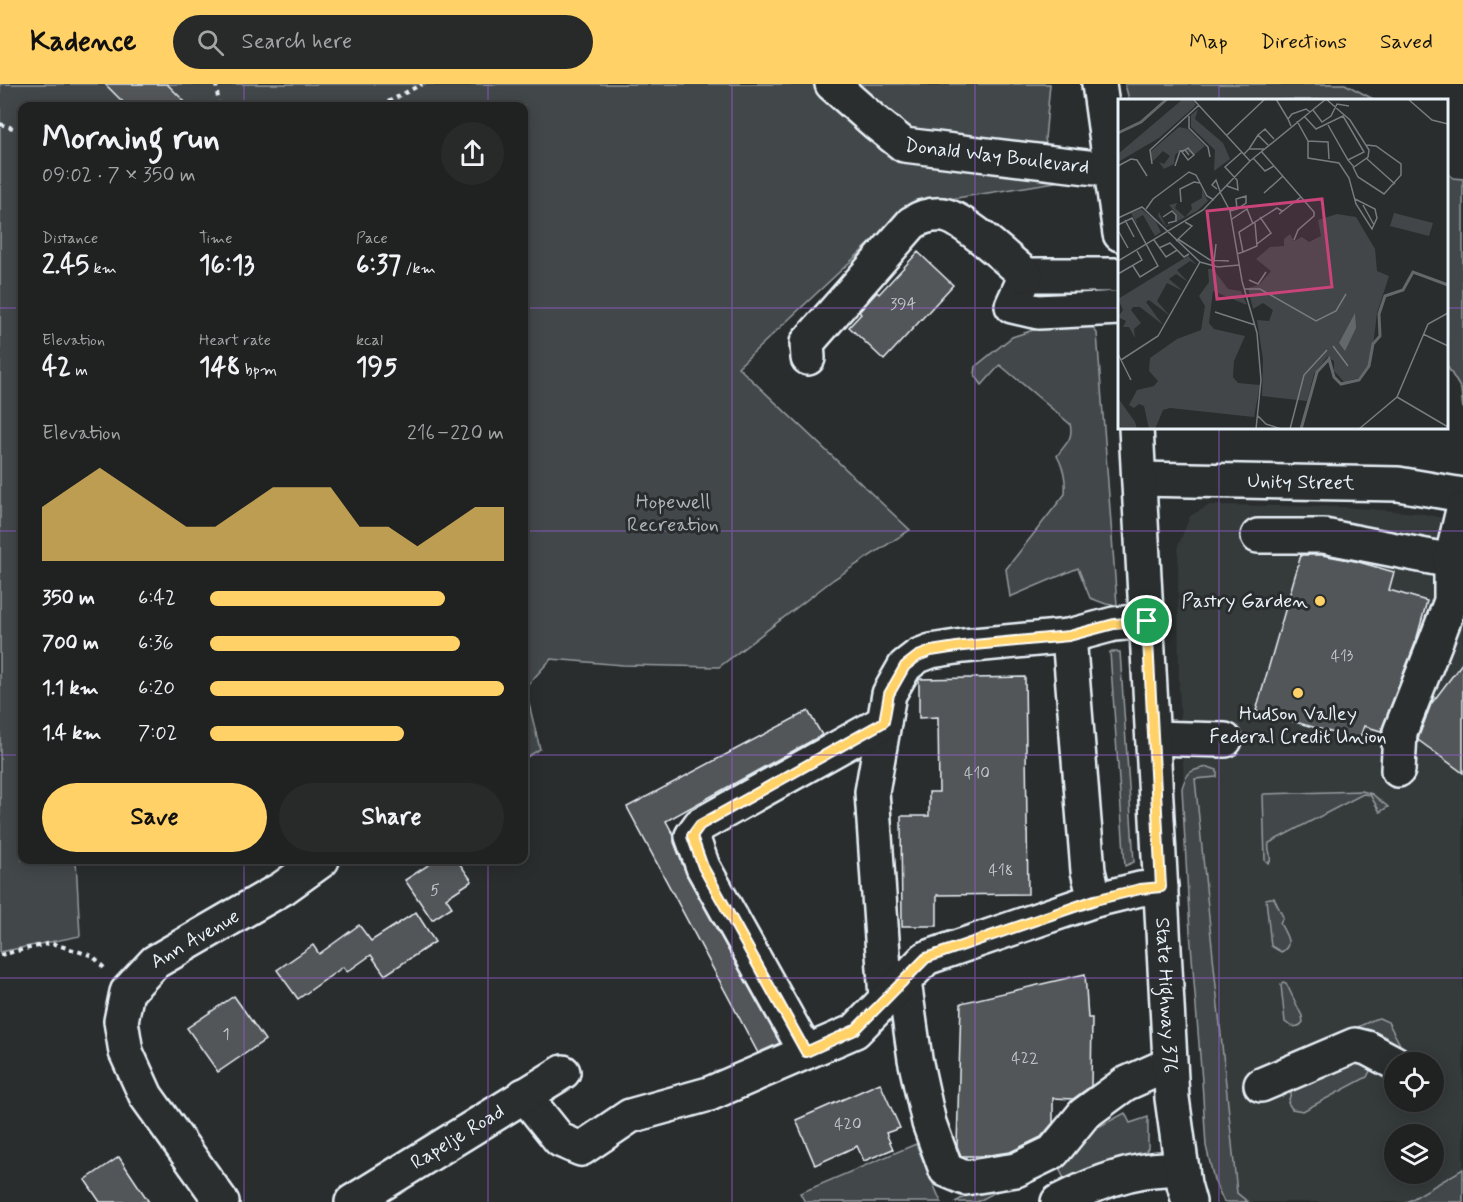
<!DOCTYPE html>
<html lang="en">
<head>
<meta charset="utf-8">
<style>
  :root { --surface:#202222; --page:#282a2a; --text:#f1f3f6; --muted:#a2a4a5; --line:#3d3f40; --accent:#ffd166 }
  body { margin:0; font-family:Mynerve,sans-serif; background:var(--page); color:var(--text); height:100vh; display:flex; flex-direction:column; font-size:22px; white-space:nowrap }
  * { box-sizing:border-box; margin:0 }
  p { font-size:20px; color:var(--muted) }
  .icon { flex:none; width:33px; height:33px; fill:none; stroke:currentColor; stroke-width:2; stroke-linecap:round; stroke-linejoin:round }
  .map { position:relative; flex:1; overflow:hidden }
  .side { position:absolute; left:18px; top:18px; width:510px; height:762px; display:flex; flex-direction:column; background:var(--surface); border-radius:12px; box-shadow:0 3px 15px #0003,0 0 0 2px var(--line) }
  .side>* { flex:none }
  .buttons { position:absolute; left:1384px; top:968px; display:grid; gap:12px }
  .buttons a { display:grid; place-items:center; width:60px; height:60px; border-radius:50%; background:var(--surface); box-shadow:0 3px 15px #0003,0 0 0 2px var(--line); font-size:30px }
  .pin { position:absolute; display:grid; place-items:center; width:51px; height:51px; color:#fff; margin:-26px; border:3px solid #fff; border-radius:50%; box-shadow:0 2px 6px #0007 }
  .round { display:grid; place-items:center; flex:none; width:63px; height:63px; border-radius:32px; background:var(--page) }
  .summary { display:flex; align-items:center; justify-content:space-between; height:102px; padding:0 24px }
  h1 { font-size:33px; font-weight:700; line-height:45px }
  .stats { display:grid; grid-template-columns:repeat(3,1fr); gap:9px; height:102px; padding:6px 24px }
  .stats div { display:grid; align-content:center }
  .stats b { font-size:26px; font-weight:700 }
  .stats small { font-size:16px; font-weight:400 }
  .stats p { font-size:16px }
  .chart { height:168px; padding:12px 24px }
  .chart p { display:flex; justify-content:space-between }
  .chart svg { width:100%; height:108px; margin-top:6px; fill:var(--accent); opacity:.7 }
  .action { display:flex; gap:12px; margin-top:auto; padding:12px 24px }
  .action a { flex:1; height:69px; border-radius:36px; background:var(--accent); color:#111; font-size:24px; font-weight:700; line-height:69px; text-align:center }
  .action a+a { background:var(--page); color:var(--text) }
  ul { padding:0 24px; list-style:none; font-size:20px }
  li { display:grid; grid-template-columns:96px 72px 1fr; align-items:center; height:45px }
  li i { height:15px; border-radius:8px; background:var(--accent) }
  header { display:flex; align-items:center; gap:36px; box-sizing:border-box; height:84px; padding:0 30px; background:var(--accent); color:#111 }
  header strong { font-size:28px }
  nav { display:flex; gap:33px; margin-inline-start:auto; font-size:21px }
  .search { width:420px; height:54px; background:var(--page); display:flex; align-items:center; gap:15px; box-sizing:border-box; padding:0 21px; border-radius:33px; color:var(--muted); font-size:22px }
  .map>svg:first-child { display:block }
</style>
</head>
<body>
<header>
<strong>Kadence</strong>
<div class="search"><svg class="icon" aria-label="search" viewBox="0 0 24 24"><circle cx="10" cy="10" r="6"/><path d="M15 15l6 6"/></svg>Search here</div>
<nav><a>Map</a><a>Directions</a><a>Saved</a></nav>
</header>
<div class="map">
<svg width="1463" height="1118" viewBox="0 0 1463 1118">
  <rect width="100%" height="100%" fill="#2a2d2e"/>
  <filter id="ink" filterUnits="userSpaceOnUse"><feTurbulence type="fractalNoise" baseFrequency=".0167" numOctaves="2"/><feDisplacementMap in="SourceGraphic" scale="12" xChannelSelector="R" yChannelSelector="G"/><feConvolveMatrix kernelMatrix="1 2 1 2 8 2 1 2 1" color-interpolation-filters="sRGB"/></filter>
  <g filter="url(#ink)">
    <path fill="#363a3b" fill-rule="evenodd" d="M 1210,421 L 1342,423 L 1418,429 L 1463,438 L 1463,1118 L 1231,1118 L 1186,738 L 1179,602 L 1178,462 L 1190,432 ZM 1395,978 L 1434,978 L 1434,1017 L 1395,1017 ZM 1395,1050 L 1434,1050 L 1434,1089 L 1395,1089 Z"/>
    <g fill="#424648" stroke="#959ca0" stroke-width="1.5">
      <path d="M 0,0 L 1050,0 L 1045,55 L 1056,98 L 944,116 L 916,116 L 738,283 L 910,446 L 834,495 L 719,583 L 623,581 L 551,575 L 525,604 L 540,665 L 524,675 L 524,22 L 22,22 L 22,776 L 76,776 L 80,852 L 0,868 Z"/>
      <path d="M 1125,0 L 1345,0 L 1375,16 L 1129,16 Z"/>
      <path d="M 1447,88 L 1453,94 L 1463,95 L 1463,326 L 1461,305 L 1447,282 Z"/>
      <path d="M 1061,237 L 1088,238 L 1097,249 L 1117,521 L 1106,520 L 1090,514 L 1078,484 L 1010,513 L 1006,485 L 1065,410 C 1066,395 1064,385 1057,372 C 1065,360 1074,355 1070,340 L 1000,281 L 982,301 L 975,291 L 976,282 L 1012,253 Z"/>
      <path d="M 1110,568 L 1120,568 L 1134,778 L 1125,782 Z"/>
      <path d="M 1208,683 L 1217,686 L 1217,693 L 1195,695 L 1237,1109 L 1248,1118 L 1224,1118 L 1214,1096 L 1206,1062 L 1202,997 L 1190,848 L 1182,704 C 1187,687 1191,686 1208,683 Z"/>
      <path d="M 1362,707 L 1372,710 L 1388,723 L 1380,728 L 1370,711 L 1363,710 L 1269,759 C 1267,765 1272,771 1270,777 L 1268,779 L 1265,776 L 1263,711 L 1264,710 Z"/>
      <path d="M 1270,814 L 1274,814 L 1283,833 L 1280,839 C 1285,850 1295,861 1281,868 L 1271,862 L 1266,815 Z"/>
      <path d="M 1283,898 L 1286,899 L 1302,932 L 1303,938 C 1298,945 1291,943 1285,938 L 1281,901 Z"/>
      <path d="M 1379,934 L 1388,938 L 1403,966 L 1293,973 L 1375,935 Z"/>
      <path d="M 1354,971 L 1371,980 L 1370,987 L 1367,993 L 1303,1027 L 1292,1025 L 1288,1019 L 1291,1009 L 1296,1001 Z"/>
      <path d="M 1125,1029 L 1130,1039 L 1148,1033 L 1148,1064 L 1143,1072 L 1124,1074 L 1109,1078 L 1068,1102 L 1055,1077 L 977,1118 L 955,1118 Z"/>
      <path d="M 916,1060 L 941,1118 L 805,1118 L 800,1109 Z"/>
      <path d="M 1463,1085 L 1463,1118 L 1407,1118 Z"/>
    </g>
    <g fill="#535759" stroke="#e8f1f8" stroke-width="1.5">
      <path d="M 105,0 L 167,0 L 189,22 L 127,22 Z"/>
      <path d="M 918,168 L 953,201 L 884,276 L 849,243 L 861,230 L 859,228 L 877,208 L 879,210 Z"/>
      <path d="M 1301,471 L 1322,471 L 1355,477 L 1394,488 L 1389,506 L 1427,517 L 1416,557 L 1381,647 L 1364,642 L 1359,656 L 1256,627 Z"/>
      <path d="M 1463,578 L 1463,689 L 1418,656 L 1419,652 L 1431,620 Z"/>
      <path d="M 1025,593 L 1028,810 L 937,811 L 937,842 L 902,842 L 901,732 L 929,732 L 929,708 L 939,708 L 938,633 L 919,634 L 919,595 Z"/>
      <path d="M 808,627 L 822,651 L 666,737 L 674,752 L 674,758 L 687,792 L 780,959 L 758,969 L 627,723 Z"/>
      <path d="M 436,776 L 457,776 L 472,797 L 446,814 L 452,823 L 432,836 L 405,796 Z"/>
      <path d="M 416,828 L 435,858 L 385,891 L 371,871 L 347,888 L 343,883 L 298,915 L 277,886 L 313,861 L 319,870 L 359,841 L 371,857 Z"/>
      <path d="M 1085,890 L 1088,934 L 1092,934 L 1091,1002 L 1073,1015 L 1053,1014 L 1053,1039 L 1041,1053 L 1010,1068 L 982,1072 L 961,1072 L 957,1062 L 961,919 Z"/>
      <path d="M 234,912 L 265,956 L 218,988 L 187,944 Z"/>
      <path d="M 880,999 L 900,1044 L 886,1049 L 893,1065 L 864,1077 L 857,1062 L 815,1081 L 796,1036 Z"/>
      <path d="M 119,1073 L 149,1118 L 100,1118 L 85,1096 Z"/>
    </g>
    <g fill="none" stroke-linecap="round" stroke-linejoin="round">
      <g stroke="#e8f1f8" stroke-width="38">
        <g id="minor">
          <path id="s1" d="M 832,0 L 875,38 L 904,61 L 1112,86"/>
          <path d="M 1120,191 L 1026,191 L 1012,222 L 1038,228 L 1120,224"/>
          <path d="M 808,274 L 807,259 L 912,139 C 921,133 931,130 943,131 C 962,133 1009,177 1026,191"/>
          <path id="s2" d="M 1139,395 L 1398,400 L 1463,411"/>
          <path d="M 1258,452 L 1324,452 L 1451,477 L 1463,483"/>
          <path d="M 1153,654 L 1225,656"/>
          <path d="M 1398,686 L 1400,648 L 1436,557 L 1451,517 L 1451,477 L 1463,426"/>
          <path d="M 1095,816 L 1140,805 L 1161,803"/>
          <path d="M 904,897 L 915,975 L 929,1039 L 946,1086 L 965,1094 L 1016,1086 L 1053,1068 L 1084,1030 L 1125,1000 L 1170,980"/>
          <path d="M 886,914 L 872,708 L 889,610 L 905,582 L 918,572 L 931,567 L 963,562 L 1069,552"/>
          <path d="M 806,968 L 703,783 L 692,752 L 700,741 L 884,638"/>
          <path d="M 1261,1001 L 1355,961 L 1367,964 L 1395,979"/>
          <path d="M 524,1011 L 560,1056 L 581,1065 L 630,1032 L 709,1010 L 855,947 L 926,874 L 1095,816 L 1088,787 L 1069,552 L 1114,540 L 1147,537"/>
          <path id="s3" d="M 222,1118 L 146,1012 L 126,968 L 121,937 L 127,908 L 155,878 L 283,804 L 322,776"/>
          <path id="s4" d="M 352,1118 L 563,988"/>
          <path d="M 1058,1118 C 1085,1104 1114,1092 1144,1087 C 1156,1085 1169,1085 1182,1084"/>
        </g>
      </g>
      <g stroke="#e8f1f8" stroke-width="38">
        <g id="major">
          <path d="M 1099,0 L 1120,150"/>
          <path id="s5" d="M 1136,344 L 1172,1014 L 1184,1100 L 1189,1118"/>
        </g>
      </g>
      <g stroke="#e8f1f8" stroke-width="4" stroke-dasharray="4.5 4.5" stroke-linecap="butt">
        <path d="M 216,0 L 219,22"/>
        <path d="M 380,22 L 422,0"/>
        <path d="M 0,40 L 22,47"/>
        <path d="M 0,871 L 51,859 L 93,872 L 106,886"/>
      </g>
      <use href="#minor" stroke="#2a2d2e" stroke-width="33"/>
      <use href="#major" stroke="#2a2d2e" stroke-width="33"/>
    </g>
  </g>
  <g fill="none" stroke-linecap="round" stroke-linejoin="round" filter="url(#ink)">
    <g stroke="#fff" stroke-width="12">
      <path id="route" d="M 1147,537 L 1161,803 L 1140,805 L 1095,816 L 926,874 L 855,946 L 806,968 L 703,783 L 692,752 L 700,741 L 884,638 L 889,610 L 905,582 L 918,572 L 931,567 L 963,562 L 1069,552 L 1114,540 Z"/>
    </g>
    <use href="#route" stroke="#ffd166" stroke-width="8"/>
  </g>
  <path fill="none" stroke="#965dcd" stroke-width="1.5" stroke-opacity="0.55" d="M 244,0 L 244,22M 488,0 L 488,22M 732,0 L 732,1118M 975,0 L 975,1118M 1219,0 L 1219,16M 0,224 L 22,224M 524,224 L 1120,224M 1446,224 L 1463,224M 1219,344 L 1219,1118M 0,447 L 22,447M 524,447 L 1463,447M 0,671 L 22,671M 524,671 L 1463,671M 244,776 L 244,1118M 488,776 L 488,1118M 0,894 L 1463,894"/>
  <g fill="#ffd166" stroke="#2a2d2e" stroke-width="2">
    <circle cx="1320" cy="517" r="6"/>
    <circle cx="1298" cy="609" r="6"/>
  </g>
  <g text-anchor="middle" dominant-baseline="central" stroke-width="6" stroke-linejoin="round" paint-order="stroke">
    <g font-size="16" fill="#c3cad0">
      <text x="903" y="220">394</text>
      <text x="1342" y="572">413</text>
      <text x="977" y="689">410</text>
      <text x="1001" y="786">418</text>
      <text x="435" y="806">5</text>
      <text x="226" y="950">1</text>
      <text x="1025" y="974">422</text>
      <text x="848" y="1040">420</text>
    </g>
    <g font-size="20" fill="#e8f1f8" stroke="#2a2d2e">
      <text stroke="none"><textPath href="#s1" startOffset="188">Donald Way Boulevard</textPath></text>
      <text stroke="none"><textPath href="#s2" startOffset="162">Unity Street</textPath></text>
      <text stroke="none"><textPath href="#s3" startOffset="327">Ann Avenue</textPath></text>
      <text stroke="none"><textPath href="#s5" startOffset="568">State Highway 376</textPath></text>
      <text stroke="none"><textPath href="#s4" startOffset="124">Rapelje Road</textPath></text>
    </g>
    <g font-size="20" fill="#aeb5ba" stroke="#2a2d2e">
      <text x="673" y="418">Hopewell<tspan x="673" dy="23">Recreation</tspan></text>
    </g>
    <g font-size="20" fill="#e8f1f8" stroke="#2a2d2e" text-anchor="end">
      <text x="1308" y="517">Pastry Garden</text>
      <text x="1298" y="630" text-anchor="middle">Hudson Valley<tspan x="1298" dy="23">Federal Credit Union</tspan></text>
    </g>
  </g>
  <g transform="translate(1118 15)">
    <rect width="330" height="330" fill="#2a2d2e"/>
    <path d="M 65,0 L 73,0 L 78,5 L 75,9 L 41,39 L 0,63 L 0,55 ZM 80,10 L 77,20 L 105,44 L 112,60 L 96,72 L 97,51 L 73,28 L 73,16 ZM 61,28 L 70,30 L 87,47 L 76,56 L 64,50 L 57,56 L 56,65 L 46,70 L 41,63 L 46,65 L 52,57 L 45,52 L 34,63 L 32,53 ZM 84,90 L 90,102 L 79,112 L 48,128 L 40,117 L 41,113 L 48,127 L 58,123 L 59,116 L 51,106 L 59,104 L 57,109 L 67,118 L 74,110 L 73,105 L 84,99 ZM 23,110 L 37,121 L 43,133 L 37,137 L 25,116 L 18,120 L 19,125 L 13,114 ZM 276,114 L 315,124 L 311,137 L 272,127 ZM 219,115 L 238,118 L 257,150 L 259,172 L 271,177 L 259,214 L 253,263 L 241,279 L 226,283 L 216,272 L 216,262 L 209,258 L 196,275 L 189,302 L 144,297 L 145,260 L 139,221 L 151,222 L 155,211 L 145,204 L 135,210 L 130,189 L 141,186 L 153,172 L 138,160 L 152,148 L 166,147 L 166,140 L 172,135 L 176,142 L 184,138 L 191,143 L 203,137 L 200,121 ZM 70,157 L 79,166 L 72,162 L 59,171 L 70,183 L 58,175 L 51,180 L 65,192 L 49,184 L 39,202 L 52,217 L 31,201 L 28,203 L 45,226 L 22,208 L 15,208 L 13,211 L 23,224 L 16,230 L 17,239 L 11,228 L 5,228 L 8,222 L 0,218 L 5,211 L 0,200 ZM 90,170 L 95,170 L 110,190 L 123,192 L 129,206 L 95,192 L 91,224 L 96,230 L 127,237 L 116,262 L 115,278 L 120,284 L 142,286 L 136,318 L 52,309 L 45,311 L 37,330 L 31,330 L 26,307 L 21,305 L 16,309 L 11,306 L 19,291 L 36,287 L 40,282 L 31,272 L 32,259 L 59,240 L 83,231 L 87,207 L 81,197 L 91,183 ZM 0,299 L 17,323 L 19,330 L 0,330 Z" fill="#424648"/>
    <path d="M 237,214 L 238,229 L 227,252 L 221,244 Z" fill="#63686b"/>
    <path fill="none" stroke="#63686b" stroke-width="3" d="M 0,34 L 23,23 L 49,0M 183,330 L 199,273 L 211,260 L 216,278 L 223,285 L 241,281 L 251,267 L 255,245 L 262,237 L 261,215 L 267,197 L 285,191 L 295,173 L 330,186"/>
    <path fill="none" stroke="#767b7f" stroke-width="1.5" d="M 75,0 L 132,62M 158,0 L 170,20M 208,0 L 232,21 L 251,51 L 250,58 L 236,68 L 230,61M 290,0 L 314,21 L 330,25M 195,11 L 204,23 L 213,17 L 219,5 L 231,7M 71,17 L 71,29 L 90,48 L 92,58M 186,17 L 198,30 L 225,17 L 246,53 L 230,61 L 210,26M 179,22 L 190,42 L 190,59 L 221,64 L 231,79 L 238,105 L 254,130 L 259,119 L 257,110 L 237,100M 173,27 L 170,20 L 174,15 L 188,10 L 192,13M 109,36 L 147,0M 140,36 L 147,30 L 156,40M 190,42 L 210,43 L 211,60M 70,49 L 76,56 L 70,61 L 64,53 ZM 131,50 L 140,36 L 150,46M 143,52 L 196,113 L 196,117 L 180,131 L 176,141M 126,55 L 131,50 L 146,50M 135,59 L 147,72 L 156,67M 248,59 L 277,85M 34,65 L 32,51 L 81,6M 0,67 L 13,60 L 19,61 L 29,77M 57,67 L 62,52 L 67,51 L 71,56M 235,68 L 240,78 L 266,95 L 283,76 L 283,65 L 258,47 L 248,46M 109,87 L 120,91 L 119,81 L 107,68 L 124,53M 99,90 L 94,86 L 98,81 L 103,95M 146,94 L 165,77M 103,95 L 112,112 L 124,182 L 139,234 L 143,281 L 138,330M 63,103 L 62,90 L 76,83 L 82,84M 245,106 L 256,126M 28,110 L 35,100 L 71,73 L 78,76 L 89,97 L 96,101M 112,112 L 119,110 L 128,104 L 128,97 L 118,100 L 119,110M 161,115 L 183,98M 45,118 L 54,112 L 58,116 L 58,122 L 50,124M 0,119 L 24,108 L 82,163 L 100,168 L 121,166M 114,120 L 129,110 L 135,125M 7,121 L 16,138M 0,126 L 14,119 L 40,167 L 22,178 L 15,167M 1,133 L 10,149M 60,140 L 92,161 L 111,162M 36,141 L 48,158 L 59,151 L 66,158 L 71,155M 58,142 L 74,127 L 67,123M 139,145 L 153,134 L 142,118M 41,149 L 52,144 L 59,151M 125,153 L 139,147 L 137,124M 119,155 L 125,153 L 121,133 L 159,109 L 164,112M 0,162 L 85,111 L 132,62 L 208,0M 96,163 L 98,145M 0,175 L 24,161 L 19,152M 131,181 L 140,185 L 148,173M 126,190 L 142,190 L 198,222 L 218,212 L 228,195M 97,213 L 137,226M 305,235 L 330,247M 215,247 L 230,267M 0,255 L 13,281M 3,261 L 40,237 L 82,163M 279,298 L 330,328M 140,317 L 148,325 L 163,330M 172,330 L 186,276 L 209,251M 241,330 L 279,298 L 310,225 L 330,214"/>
    <path fill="#ca437a" fill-opacity="0.15" stroke="#ca437a" stroke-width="3" d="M 204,100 L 214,188 L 99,200 L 89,112 Z"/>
    <rect width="330" height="330" fill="none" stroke="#e8f1f8" stroke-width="3"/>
  </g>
</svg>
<div class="buttons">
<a><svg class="icon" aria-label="locate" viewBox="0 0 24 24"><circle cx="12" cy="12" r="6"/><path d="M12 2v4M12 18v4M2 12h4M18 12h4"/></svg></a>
<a><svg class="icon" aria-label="layers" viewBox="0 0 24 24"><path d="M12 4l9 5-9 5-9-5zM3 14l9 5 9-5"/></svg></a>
</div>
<div class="pin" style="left:1147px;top:537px;background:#1e9e55"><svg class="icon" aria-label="arrive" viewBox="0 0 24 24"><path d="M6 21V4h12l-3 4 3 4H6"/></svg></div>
<section class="side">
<div class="summary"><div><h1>Morning run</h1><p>09:02 · 7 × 350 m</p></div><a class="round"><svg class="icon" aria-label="share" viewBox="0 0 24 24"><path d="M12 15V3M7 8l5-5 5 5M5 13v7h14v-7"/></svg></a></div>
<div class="stats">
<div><p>Distance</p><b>2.45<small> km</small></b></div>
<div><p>Time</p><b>16:13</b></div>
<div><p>Pace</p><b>6:37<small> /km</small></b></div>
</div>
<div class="stats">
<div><p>Elevation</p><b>42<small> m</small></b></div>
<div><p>Heart rate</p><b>148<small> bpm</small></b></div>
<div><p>kcal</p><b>195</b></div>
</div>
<div class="chart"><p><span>Elevation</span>216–220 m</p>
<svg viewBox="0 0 160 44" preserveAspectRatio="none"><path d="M0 44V22L10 14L20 6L30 14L40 22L50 30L60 30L70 22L80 14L90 14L100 14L110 30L120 30L130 38L140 30L150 22L160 22V44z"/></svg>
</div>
<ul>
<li><b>350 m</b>6:42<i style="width:80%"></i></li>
<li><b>700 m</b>6:36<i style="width:85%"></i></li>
<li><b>1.1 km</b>6:20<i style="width:100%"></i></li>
<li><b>1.4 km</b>7:02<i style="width:66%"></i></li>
</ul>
<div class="action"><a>Save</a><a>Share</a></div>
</section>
</div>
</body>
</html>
